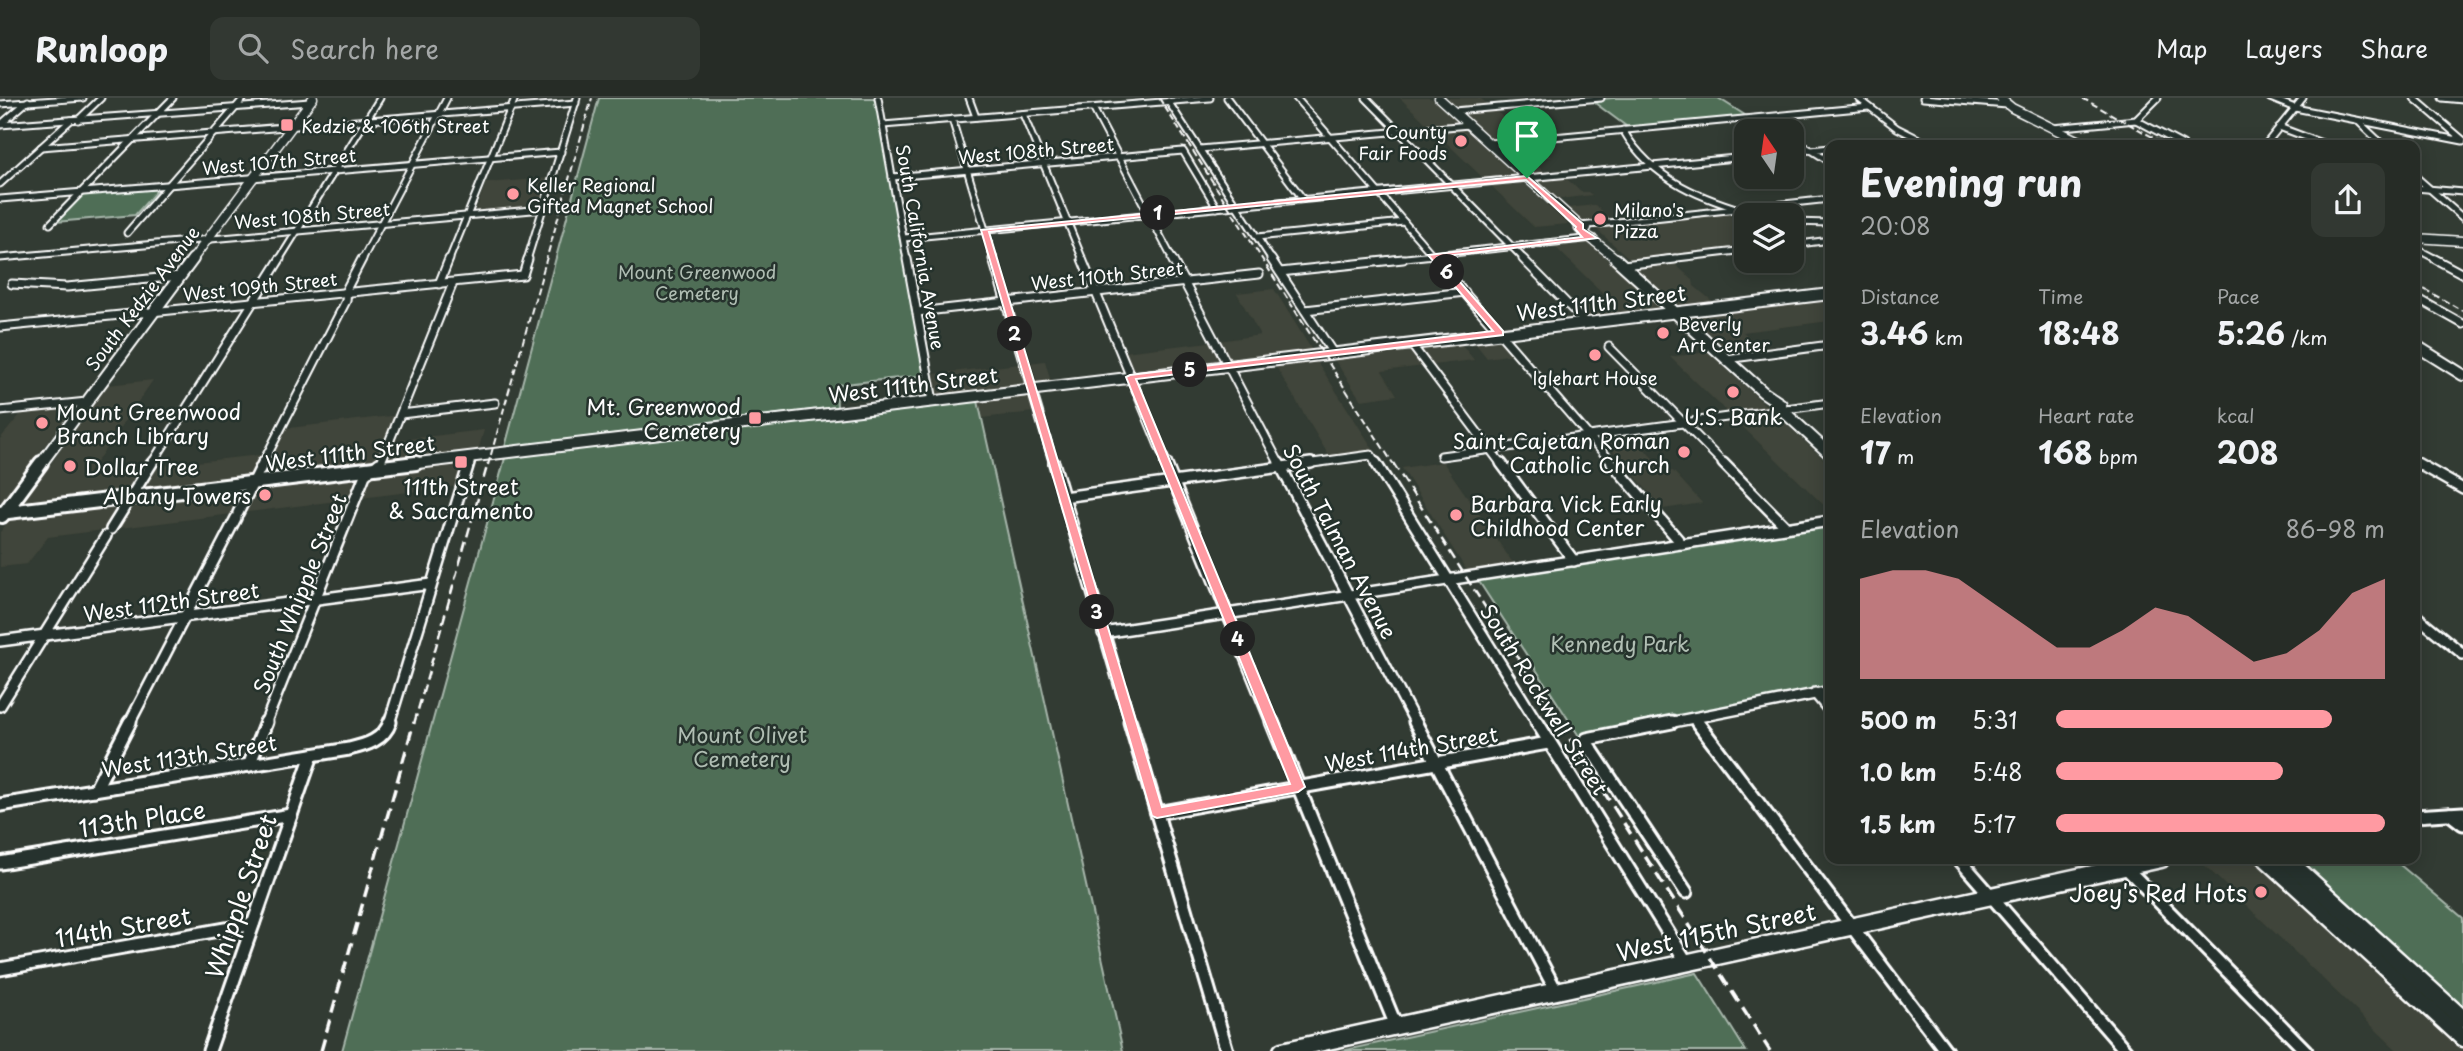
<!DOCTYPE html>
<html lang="en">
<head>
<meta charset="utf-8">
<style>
  :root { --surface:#262c26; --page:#323832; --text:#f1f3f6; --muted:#a4a7a7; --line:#424843; --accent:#ff9aa2 }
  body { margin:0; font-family:"Playpen Sans",sans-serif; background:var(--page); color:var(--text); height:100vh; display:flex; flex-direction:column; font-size:26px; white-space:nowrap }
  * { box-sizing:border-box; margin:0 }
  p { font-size:23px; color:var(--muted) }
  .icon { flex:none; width:38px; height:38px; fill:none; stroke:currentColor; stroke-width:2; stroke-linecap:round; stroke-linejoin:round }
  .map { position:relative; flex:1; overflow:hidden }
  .panel { position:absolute; left:1825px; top:42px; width:595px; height:724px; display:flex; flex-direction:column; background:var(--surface); border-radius:14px; box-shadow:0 4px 18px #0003,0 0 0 2px var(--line) }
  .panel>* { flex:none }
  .needle { width:46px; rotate:347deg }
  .fabs { position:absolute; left:1734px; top:21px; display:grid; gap:14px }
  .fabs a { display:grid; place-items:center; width:70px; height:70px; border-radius:14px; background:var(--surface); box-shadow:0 4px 18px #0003,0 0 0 2px var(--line); font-size:35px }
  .pin { position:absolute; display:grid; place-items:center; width:60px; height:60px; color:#fff; margin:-72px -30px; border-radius:50% 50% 50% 0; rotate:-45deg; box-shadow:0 0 7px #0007 }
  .pin .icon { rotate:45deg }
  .km { position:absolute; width:35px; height:35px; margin:-18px; border-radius:50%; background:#222; color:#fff; font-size:19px; line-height:35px; text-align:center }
  .round { display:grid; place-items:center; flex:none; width:74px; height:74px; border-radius:14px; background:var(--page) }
  .headline { display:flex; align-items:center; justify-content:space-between; height:119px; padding:0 35px }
  h1 { font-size:38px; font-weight:700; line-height:52px }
  .metrics { display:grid; grid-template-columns:repeat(3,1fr); gap:10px; height:119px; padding:7px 35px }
  .metrics div { display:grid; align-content:center }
  .metrics b { font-size:30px; font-weight:700 }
  .metrics small { font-size:19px; font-weight:400 }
  .metrics p { font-size:19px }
  .chart { height:196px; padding:14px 35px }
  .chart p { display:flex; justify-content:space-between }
  .chart svg { width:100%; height:126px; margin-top:7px; fill:var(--accent); opacity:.7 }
  ul { padding:0 35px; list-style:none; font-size:23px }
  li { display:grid; grid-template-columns:112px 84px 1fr; align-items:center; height:52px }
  li i { height:18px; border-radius:9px; background:var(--accent) }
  header { display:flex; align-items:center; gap:42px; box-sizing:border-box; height:98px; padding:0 35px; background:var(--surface); border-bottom:2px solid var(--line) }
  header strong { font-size:33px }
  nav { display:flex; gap:38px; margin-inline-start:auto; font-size:24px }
  .search { width:490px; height:63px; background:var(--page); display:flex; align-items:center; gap:18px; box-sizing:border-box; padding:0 24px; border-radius:14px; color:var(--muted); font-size:26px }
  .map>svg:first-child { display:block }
</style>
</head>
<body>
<header>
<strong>Runloop</strong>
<div class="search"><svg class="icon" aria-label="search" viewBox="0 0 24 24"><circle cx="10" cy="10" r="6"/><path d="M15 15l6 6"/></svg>Search here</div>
<nav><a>Map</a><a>Layers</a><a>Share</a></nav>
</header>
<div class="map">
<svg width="2463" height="953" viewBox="0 0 2463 953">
  <rect width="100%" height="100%" fill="#323b33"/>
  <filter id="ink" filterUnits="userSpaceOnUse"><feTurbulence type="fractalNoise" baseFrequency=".0143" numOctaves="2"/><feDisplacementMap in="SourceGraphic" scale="14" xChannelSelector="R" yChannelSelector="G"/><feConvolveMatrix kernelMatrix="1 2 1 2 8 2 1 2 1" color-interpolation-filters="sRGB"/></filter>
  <g filter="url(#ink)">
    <g fill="#41453a">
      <path d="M 1400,0 L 1431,0 L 1568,126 L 1534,129 Z"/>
      <path d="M 1447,0 L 1480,0 L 1551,59 L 1530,61 L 1550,79 L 1563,78 L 1582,94 L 1588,94 L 1592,97 L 1559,101 Z"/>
      <path d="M 550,80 L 541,108 L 475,114 L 486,85 Z"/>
      <path d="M 1595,107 L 1614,124 L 1587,127 L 1568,110 Z"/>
      <path d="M 1727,115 L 1746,130 L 1746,148 L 1630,161 L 1595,130 Z"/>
      <path d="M 1585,141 L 1663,213 L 1584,222 L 1567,204 L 1607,199 L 1551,145 Z"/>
      <path d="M 1670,162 L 1693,182 L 1694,188 L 1717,207 L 1682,211 L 1632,167 Z"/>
      <path d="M 1274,191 L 1313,254 L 1230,264 L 1219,243 L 1260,237 L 1237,195 Z"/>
      <path d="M 1830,200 L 1830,223 L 1743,234 L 1766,255 L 1735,259 L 1688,216 Z"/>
      <path d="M 1499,238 L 1514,256 L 1487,260 L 1472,241 Z"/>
      <path d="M 1459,243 L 1474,262 L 1382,273 L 1397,297 L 1361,302 L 1332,258 Z"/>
      <path d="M 1210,244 L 1221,265 L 1134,275 L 1124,254 Z"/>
      <path d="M 1708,254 L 1830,367 L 1830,413 L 1670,259 Z"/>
      <path d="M 1316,262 L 1377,357 L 1332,363 L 1275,267 Z"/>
      <path d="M 1045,263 L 1051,284 L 928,298 L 926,277 Z"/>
      <path d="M 153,282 L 88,376 L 269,356 L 281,331 L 399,317 L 390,343 L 484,332 L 478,353 L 21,407 L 108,287 Z"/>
      <path d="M 1036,296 L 1041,313 L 982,320 L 978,303 Z"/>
      <path d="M 80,300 L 0,408 L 0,341 L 29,306 Z"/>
      <path d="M 1633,338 L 1665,374 L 1673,373 L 1702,405 L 1663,411 L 1604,342 Z"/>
      <path d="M 465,363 L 457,388 L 48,439 L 27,466 L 0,469 L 0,434 L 13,418 Z"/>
      <path d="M 1443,364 L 1513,465 L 1467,473 L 1402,370 Z"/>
      <path d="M 2198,761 L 2259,761 L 2463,948 L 2463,953 L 2398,953 Z"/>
    </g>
    <g fill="#4f6e57" stroke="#a7b6ab" stroke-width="2">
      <path d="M 599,0 L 876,0 L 926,277 L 836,287 L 837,309 L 505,349 Z"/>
      <path d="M 1613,0 L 1718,0 L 1748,19 L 1630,31 L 1591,2 Z"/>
      <path d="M 159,90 L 135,117 L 55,124 L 83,96 Z"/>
      <path d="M 978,303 L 1123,953 L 342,953 L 505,360 Z"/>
      <path d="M 1830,427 L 1830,590 L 1579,638 L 1478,482 Z"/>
      <path d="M 2293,761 L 2393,761 L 2463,820 L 2463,913 Z"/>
      <path d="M 1697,875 L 1746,953 L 1342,953 Z"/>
    </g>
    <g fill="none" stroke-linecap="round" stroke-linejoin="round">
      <g stroke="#fff" stroke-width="9">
        <g id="street-far3">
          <path d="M 878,0 L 907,162"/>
          <path d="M 969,0 L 976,19"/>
          <path d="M 1227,0 L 1303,101"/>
          <path d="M 1296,0 L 1437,162"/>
          <path d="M 1366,0 L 1525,162"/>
          <path d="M 1858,0 L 1897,30 L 1931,47"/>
          <path d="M 1923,0 L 2007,7"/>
          <path d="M 2270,0 L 2295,10 L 2463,43"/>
          <path d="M 2414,0 L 2463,42"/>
          <path d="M 2442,0 L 2463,2"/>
          <path d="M 1168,3 L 1272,162"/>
          <path d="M 0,6 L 83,0"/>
          <path d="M 1093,10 L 1173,162"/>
          <path d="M 1454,13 L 1601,0"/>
          <path d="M 1023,16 L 1083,162"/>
          <path d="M 952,21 L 994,162"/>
          <path d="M 1748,21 L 1777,33"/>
          <path d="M 78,22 L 101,0"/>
          <path d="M 2136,22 L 2183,47"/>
          <path d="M 2359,24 L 2383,47"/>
          <path d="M 0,27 L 310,4"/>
          <path d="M 0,27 L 28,3"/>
          <path d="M 883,27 L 1210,0"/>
          <path d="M 2279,29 L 2327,47"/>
          <path d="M 2053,30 L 2136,22 L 2158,0"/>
          <path d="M 1623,32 C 1652,83 1705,102 1759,117"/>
          <path d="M 1792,40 L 1830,64"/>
          <path d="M 1489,45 L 1869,9"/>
          <path d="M 1857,47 L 1915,41"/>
          <path d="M 2265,47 L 2303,0"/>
          <path d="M 41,49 L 576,5"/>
          <path d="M 1200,51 L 1469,27"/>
          <path d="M 1792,54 L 1830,50"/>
          <path d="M 2415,78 L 2463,120"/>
          <path d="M 892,79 L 1183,53 L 1217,110"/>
          <path d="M 0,86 L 71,22"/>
          <path d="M 2415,90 L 2463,94"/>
          <path d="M 0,101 L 561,54"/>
          <path d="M 1792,124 L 1830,125"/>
          <path d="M 50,126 L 173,0"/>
          <path d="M 1580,128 L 1830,101"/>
          <path d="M 127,135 L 244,0"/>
          <path d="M 1257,139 L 1404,124"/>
          <path d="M 904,140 L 1746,59"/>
          <path d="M 1792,147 L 1830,142"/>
          <path d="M 2415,150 L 2438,162"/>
          <path d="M 0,160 L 543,111"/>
          <path d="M 279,162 L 380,0"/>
          <path d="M 362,162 L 447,0"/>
          <path d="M 449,162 L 515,0"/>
          <path d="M 527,162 L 577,0"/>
          <path d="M 1387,162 L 1593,140"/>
          <path d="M 1660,162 L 1746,152"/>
        </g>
      </g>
      <g stroke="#fff" stroke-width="11">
        <g id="street-far2">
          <path d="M 907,161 L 933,303"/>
          <path d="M 993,161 L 1054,367"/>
          <path d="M 1082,161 L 1167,367"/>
          <path d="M 1172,161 L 1280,367"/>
          <path d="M 1271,161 L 1333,255"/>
          <path d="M 1435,161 L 1614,367"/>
          <path d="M 1523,161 L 1586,225"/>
          <path d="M 2435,161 L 2463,176"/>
          <path d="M 1623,167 L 1675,161"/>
          <path d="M 1280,174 L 1403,161"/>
          <path d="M 12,186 L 67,189 L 180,178"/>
          <path d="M 439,186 L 449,161"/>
          <path d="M 2415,199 L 2463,226"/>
          <path d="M 1305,212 L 1465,194"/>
          <path d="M 917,214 L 1259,176"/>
          <path d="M 0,229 L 523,177 L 528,161"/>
          <path d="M 1411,246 L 1502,367"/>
          <path d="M 1609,249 L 1725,367"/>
          <path d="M 1726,261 L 1830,247"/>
          <path d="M 0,313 L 87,304"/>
          <path d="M 401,316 L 495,305"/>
          <path d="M 1441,358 L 1830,305"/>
          <path d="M 2415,364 L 2420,367"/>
          <path d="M 151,367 L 280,161"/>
          <path d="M 262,367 L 346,203 L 347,190 L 362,161"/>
          <path d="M 377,367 L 381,364 L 453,185"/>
          <path d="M 469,367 L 471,359"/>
          <path d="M 1298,367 L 1371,357 L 1377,367"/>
        </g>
      </g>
      <g stroke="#fff" stroke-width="14">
        <g id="street-far1">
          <path d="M 1054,365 L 1131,626"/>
          <path d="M 1166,365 L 1272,626"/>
          <path d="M 1279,365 L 1416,626"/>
          <path d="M 1376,365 L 1538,626"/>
          <path d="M 1501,365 L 1574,463"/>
          <path d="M 1612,365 L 1682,446"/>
          <path d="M 1723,365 L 1786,429"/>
          <path d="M 2417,365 L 2463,391"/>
          <path d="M 1063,399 L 1311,365"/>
          <path d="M 238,415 L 263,365"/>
          <path d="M 111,431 L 152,365"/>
          <path d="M 2415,517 L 2463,556"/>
          <path d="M 1103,535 L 1830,423"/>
          <path d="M 0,543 L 431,486"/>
          <path d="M 1815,595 L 1830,613"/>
          <path d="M 0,608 L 106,438"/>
          <path d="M 1694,620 L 1699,626"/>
          <path d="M 129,626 L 236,420"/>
          <path d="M 265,626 L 365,377 L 379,365"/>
          <path d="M 389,626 L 469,365"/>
          <path d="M 1663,626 L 1830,593"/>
        </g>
      </g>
      <g stroke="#fff" stroke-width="17">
        <g id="street">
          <path d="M 1130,624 L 1227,953"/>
          <path d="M 1272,624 L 1396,928"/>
          <path d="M 1415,624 L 1556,893"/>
          <path d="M 1537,624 L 1687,865"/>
          <path d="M 1672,624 L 1587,641 L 1587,645 L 1686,794"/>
          <path d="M 1697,624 L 1946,953"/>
          <path d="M 249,667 L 266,624"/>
          <path d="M 95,692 L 130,624"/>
          <path d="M 0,707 L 349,651 C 366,647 384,642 390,624"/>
          <path d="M 1157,715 L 1548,645"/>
          <path d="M 2450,716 L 2463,726"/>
          <path d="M 2415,718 L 2463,715"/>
          <path d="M 1959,761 L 2126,953"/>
          <path d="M 0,765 L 291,717"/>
          <path d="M 2125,769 L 2306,953"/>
          <path d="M 0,871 L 253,826"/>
          <path d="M 209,953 L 312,657"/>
        </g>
      </g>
      <g stroke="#fff" stroke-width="11">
        <g id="secondary-far3">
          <path d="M 1439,0 L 1580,128 L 1587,130"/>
          <path d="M 2000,0 L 2012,10 L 2087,47"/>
          <path d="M 1580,128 L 1579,131 L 1618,162"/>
          <path d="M 2415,140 L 2463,143"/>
          <path d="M 192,162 L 313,0"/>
        </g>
      </g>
      <g stroke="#fff" stroke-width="14">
        <g id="secondary-far2">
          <path d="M 1616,161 L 1763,294 L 1781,306 L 1782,312"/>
          <path d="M 2415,247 L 2463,277"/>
          <path d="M 1775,309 L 1782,312 L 1830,356"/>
          <path d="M 40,367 L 193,161"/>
          <path d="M 401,367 L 1830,196"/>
        </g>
      </g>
      <g stroke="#fff" stroke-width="18">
        <g id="secondary-far1">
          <path d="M 0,415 L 416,365"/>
          <path d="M 2,418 L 41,365"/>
        </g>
      </g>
      <g stroke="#fff" stroke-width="21">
        <g id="secondary">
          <path d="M 2267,761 L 2463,940"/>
          <path d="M 2286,761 L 2463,921"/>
          <path d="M 1282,953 L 2161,761"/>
        </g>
      </g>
      <use href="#street-far3" stroke="#26332d" stroke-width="5"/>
      <use href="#street-far2" stroke="#26332d" stroke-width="7"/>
      <use href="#street-far1" stroke="#26332d" stroke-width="9"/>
      <use href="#street" stroke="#26332d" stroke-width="11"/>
      <use href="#secondary-far3" stroke="#26332d" stroke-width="8"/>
      <use href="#secondary-far2" stroke="#26332d" stroke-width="10"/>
      <use href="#secondary-far1" stroke="#26332d" stroke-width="12"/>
      <use href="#secondary" stroke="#26332d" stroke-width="16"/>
      <g stroke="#fff" stroke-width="2" stroke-dasharray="7 3.5" stroke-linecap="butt">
        <path d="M 1159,0 L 1394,367"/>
        <path d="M 2082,0 L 2167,47"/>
        <path d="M 2415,186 L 2463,213"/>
        <path d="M 488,367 L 592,0"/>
      </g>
      <g stroke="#fff" stroke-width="2.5" stroke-dasharray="10 5" stroke-linecap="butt">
        <path d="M 1393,365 L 1560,626"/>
        <path d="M 414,626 L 488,365"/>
      </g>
      <g stroke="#fff" stroke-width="3.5" stroke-dasharray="13 7" stroke-linecap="butt">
        <path d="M 1559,624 L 1770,953"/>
        <path d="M 321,953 L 414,624"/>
      </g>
    </g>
  </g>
  <path fill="#ff9aa2" stroke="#fff" stroke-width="2" fill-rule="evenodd" d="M 1527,78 L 1583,126 L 1583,131 L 1597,140 L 1438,159 L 1503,233 L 1503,237 L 1136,281 L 1305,689 L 1298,694 L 1157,720 L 1152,718 L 981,132 ZM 1526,82 L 1576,129 L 1575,131 L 1582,139 L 1428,157 L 1493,233 L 1130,277 L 1126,279 L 1290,686 L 1162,709 L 989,134 Z"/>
  <g fill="#ff9aa2" stroke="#26332d" stroke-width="2.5">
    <rect x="280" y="20" width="14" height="14" rx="3.5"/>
    <circle cx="1461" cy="43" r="7"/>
    <circle cx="513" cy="96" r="7"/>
    <circle cx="1600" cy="121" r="7"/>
    <circle cx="1663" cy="235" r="7"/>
    <circle cx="1595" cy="257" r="7"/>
    <circle cx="1733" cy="294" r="7"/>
    <rect x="748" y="313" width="14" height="14" rx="3.5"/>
    <circle cx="42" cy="325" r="7"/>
    <circle cx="1684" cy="354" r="7"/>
    <rect x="454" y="357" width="14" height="14" rx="3.5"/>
    <circle cx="70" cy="368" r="7"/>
    <circle cx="265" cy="397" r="7"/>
    <circle cx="1456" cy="417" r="7"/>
    <circle cx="2261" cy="794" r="7"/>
  </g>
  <g text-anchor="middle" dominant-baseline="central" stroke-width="5" stroke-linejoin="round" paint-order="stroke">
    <g font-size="18" fill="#fff" stroke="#26332d" text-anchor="start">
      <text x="301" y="27">Kedzie &amp; 106th Street</text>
      <text x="1447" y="33" text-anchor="end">County<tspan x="1447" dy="21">Fair Foods</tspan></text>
      <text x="527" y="86">Keller Regional<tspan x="527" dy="21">Gifted Magnet School</tspan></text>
      <text x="1614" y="111">Milano's<tspan x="1614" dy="21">Pizza</tspan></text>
      <text x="1677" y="225">Beverly<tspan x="1677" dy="21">Art Center</tspan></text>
      <text x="1595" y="279" text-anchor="middle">Iglehart House</text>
    </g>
    <g font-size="18" fill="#fff" stroke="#26332d">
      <text transform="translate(1036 52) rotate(-5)">West 108th Street</text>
      <text transform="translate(279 63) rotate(-5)">West 107th Street</text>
      <text transform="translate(312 117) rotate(-5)">West 108th Street</text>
      <text transform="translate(921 149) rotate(80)">South California Avenue</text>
      <text transform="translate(1107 177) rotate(-6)">West 110th Street</text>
      <text transform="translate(260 188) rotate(-6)">West 109th Street</text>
      <text transform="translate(142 200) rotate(-53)">South Kedzie Avenue</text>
    </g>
    <g font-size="18" fill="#b0beb3" stroke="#26332d">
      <text x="697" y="173">Mount Greenwood<tspan x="697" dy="21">Cemetery</tspan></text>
    </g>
    <g font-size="21" fill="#fff" stroke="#26332d">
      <text transform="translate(1601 204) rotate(-7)">West 111th Street</text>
      <text transform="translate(913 286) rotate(-7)">West 111th Street</text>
      <text transform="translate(350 354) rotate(-7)">West 111th Street</text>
      <text transform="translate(1341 443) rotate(62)">South Talman Avenue</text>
      <text transform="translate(299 495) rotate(-68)">South Whipple Street</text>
      <text transform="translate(171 503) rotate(-8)">West 112th Street</text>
      <text transform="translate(1545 601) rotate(58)">South Rockwell Street</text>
      <text transform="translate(1411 650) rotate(-10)">West 114th Street</text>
      <text transform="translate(189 657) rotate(-9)">West 113th Street</text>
    </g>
    <g font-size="21" fill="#fff" stroke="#26332d" text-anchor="end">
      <text x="741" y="308">Mt. Greenwood<tspan x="741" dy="24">Cemetery</tspan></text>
      <text x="56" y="313" text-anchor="start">Mount Greenwood<tspan x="56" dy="24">Branch Library</tspan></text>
      <text x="1733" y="318" text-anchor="middle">U.S. Bank</text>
      <text x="1670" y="342">Saint Cajetan Roman<tspan x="1670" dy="24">Catholic Church</tspan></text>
      <text x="84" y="368" text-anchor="start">Dollar Tree</text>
      <text x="461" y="388" text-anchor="middle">111th Street<tspan x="461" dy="24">&amp; Sacramento</tspan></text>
      <text x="251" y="397">Albany Towers</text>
      <text x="1470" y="405" text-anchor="start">Barbara Vick Early<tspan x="1470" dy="24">Childhood Center</tspan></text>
    </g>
    <g font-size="21" fill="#b0beb3" stroke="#26332d">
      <text x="1620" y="545">Kennedy Park</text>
      <text x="742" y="636">Mount Olivet<tspan x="742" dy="24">Cemetery</tspan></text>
    </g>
    <g font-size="24" fill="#fff" stroke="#26332d">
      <text transform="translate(142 720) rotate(-9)">113th Place</text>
      <text transform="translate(240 798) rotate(-71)">Whipple Street</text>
      <text transform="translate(123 828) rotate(-10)">114th Street</text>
      <text transform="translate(1716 833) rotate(-12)">West 115th Street</text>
    </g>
    <g font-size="24" fill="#fff" stroke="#26332d" text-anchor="end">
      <text x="2247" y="794">Joey's Red Hots</text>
    </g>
  </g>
</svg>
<div class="fabs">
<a><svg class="needle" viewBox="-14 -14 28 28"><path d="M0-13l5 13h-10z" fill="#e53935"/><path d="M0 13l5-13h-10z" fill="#a4a7a7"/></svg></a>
<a><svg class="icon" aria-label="layers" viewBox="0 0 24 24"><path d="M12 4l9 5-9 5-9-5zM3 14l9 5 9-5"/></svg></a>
</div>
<div class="pin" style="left:1527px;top:80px;background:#1e9e55"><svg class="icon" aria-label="arrive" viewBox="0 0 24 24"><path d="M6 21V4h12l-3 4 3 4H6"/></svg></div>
<b class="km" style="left:1158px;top:115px">1</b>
<b class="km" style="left:1015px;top:236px">2</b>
<b class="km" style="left:1097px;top:514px">3</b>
<b class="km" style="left:1238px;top:541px">4</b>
<b class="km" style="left:1190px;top:272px">5</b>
<b class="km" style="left:1447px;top:174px">6</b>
<section class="panel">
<div class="headline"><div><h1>Evening run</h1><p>20:08</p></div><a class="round"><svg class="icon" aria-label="share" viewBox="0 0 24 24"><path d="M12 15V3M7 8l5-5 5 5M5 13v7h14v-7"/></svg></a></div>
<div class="metrics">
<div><p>Distance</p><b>3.46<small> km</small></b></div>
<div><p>Time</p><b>18:48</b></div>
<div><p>Pace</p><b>5:26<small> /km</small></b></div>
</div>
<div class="metrics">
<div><p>Elevation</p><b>17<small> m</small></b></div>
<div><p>Heart rate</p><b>168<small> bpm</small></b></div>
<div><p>kcal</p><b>208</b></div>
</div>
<div class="chart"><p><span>Elevation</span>86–98 m</p>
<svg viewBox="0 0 160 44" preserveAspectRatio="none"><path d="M0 44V9L10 6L20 6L30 9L40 17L50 25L60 33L70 33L80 27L90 19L100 22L110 30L120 38L130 35L140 27L150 14L160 9V44z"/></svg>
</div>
<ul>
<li><b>500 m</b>5:31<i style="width:84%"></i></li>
<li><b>1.0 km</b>5:48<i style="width:69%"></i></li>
<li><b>1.5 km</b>5:17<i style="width:100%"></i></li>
</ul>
</section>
</div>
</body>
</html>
